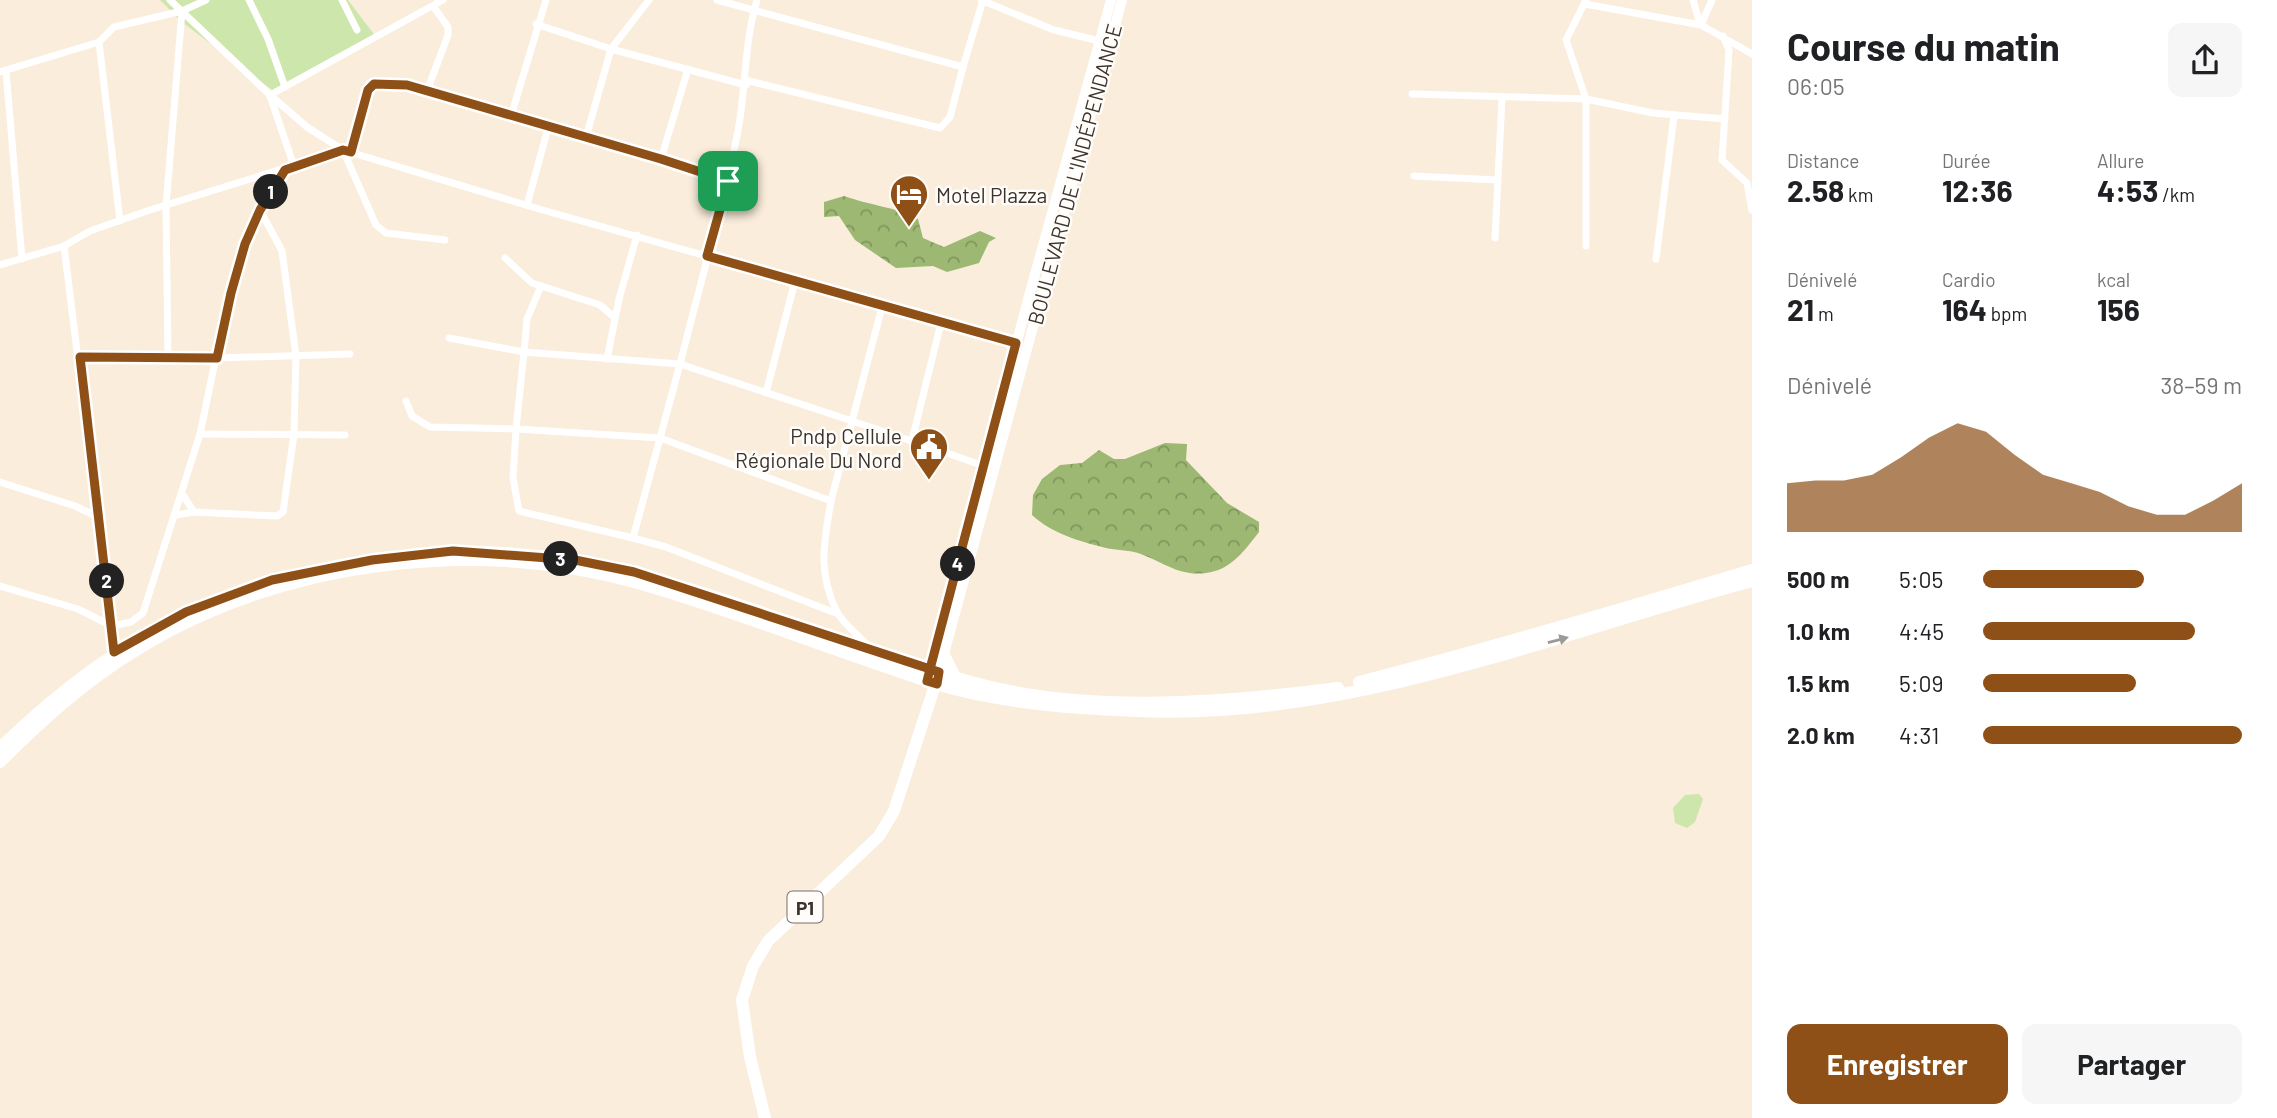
<!DOCTYPE html>
<html lang="fr">
<head>
<meta charset="utf-8">
<style>
  :root { --surface:#fff; --page:#f6f6f6; --text:#202124; --muted:#757577; --accent:#8e5016 }
  body { margin:0; font-family:Barlow,sans-serif; background:var(--page); color:var(--text); height:100vh; display:flex; flex-direction:column; font-size:26px; white-space:nowrap }
  * { box-sizing:border-box; margin:0 }
  p { font-size:23px; color:var(--muted) }
  .icon { flex:none; width:38px; height:38px; fill:none; stroke:currentColor; stroke-width:2; stroke-linecap:round; stroke-linejoin:round }
  .map { position:relative; flex:1; overflow:hidden }
  .sheet { display:flex; flex-direction:column; background:var(--surface); width:525px }
  .sheet>* { flex:none }
  .pin { position:absolute; display:grid; place-items:center; width:60px; height:60px; color:#fff; margin:-30px; border-radius:14px; box-shadow:0 4px 10px #0006 }
  .km { position:absolute; width:35px; height:35px; margin:-18px; border-radius:50%; background:#222; color:#fff; font-size:19px; line-height:35px; text-align:center }
  .round { display:grid; place-items:center; flex:none; width:74px; height:74px; border-radius:14px; background:var(--page) }
  .headline { display:flex; align-items:center; justify-content:space-between; height:119px; padding:0 35px }
  h1 { font-size:38px; font-weight:700; line-height:52px }
  .stats { display:grid; grid-template-columns:repeat(3,1fr); gap:10px; height:119px; padding:7px 35px }
  .stats div { display:grid; align-content:center }
  .stats b { font-size:30px; font-weight:700 }
  .stats small { font-size:19px; font-weight:400 }
  .stats p { font-size:19px }
  .chart { height:196px; padding:14px 35px }
  .chart p { display:flex; justify-content:space-between }
  .chart svg { width:100%; height:126px; margin-top:7px; fill:var(--accent); opacity:.7 }
  .action { display:flex; gap:14px; margin-top:auto; padding:14px 35px }
  .action a { flex:1; height:80px; border-radius:14px; background:var(--accent); color:#fff; font-size:28px; font-weight:700; line-height:80px; text-align:center }
  .action a+a { background:var(--page); color:var(--text) }
  ul { padding:0 35px; list-style:none; font-size:23px }
  li { display:grid; grid-template-columns:112px 84px 1fr; align-items:center; height:52px }
  li i { height:18px; border-radius:9px; background:var(--accent) }
  main { display:flex; flex:1; min-height:0 }
  .map>svg:first-child { display:block }
</style>
</head>
<body>
<main>
<div class="map">
<svg width="1752" height="1118" viewBox="0 0 1752 1118">
  <defs>
    <pattern id="forest-crowns" width="20" height="18" patternUnits="userSpaceOnUse" patternTransform="scale(1.75)"><rect width="20" height="18" fill="#9cb872"/><path d="M2 6a3 3 0 1 1 6 0M12 15a3 3 0 1 1 6 0" fill="none" stroke="#80965e"/></pattern>
  </defs>
  <rect width="100%" height="100%" fill="#faeddb"/>
  <g fill="#cde6ab">
    <path d="M 160,0 L 348,0 L 376,37 L 275,92 L 182,22 Z"/>
    <path d="M 1699,794 L 1703,799 L 1695,822 L 1687,828 L 1675,823 L 1673,808 L 1685,795 Z"/>
  </g>
  <g fill="url(#forest-crowns)">
    <path d="M 844,196 C 868,205 896,207 918,219 L 923,238 L 944,247 L 980,231 L 996,238 L 989,242 L 979,263 L 947,272 L 933,266 L 896,268 L 855,240 L 839,216 L 824,217 L 824,202 Z"/>
    <path d="M 1165,443 L 1187,444 L 1186,460 L 1227,503 L 1259,522 L 1259,532 C 1248,546 1234,566 1215,571 C 1183,580 1166,563 1138,553 C 1128,550 1116,550 1106,548 C 1081,542 1051,533 1032,515 L 1033,495 L 1042,479 L 1060,465 L 1082,463 L 1099,450 L 1114,459 L 1125,459 Z"/>
  </g>
  <g fill="none" stroke-linecap="round" stroke-linejoin="round">
    <g stroke="#fff" stroke-width="7">
      <path d="M 170,0 L 270,95 L 307,127 L 343,150 L 539,209 L 1016,343"/>
      <path d="M 249,0 L 268,39 L 285,87"/>
      <path d="M 342,0 L 357,30"/>
      <path d="M 546,0 L 511,116 L 661,159 L 728,181"/>
      <path d="M 717,0 L 963,67 L 983,0"/>
      <path d="M 757,0 C 744,43 746,88 738,131 C 722,210 699,287 680,364 L 524,352 L 516,429 L 660,438 L 633,538 L 666,547 L 838,614"/>
      <path d="M 981,0 L 1054,30 L 1100,41"/>
      <path d="M 1693,0 L 1700,24"/>
      <path d="M 1585,4 L 1701,25 L 1752,54"/>
      <path d="M 433,6 L 448,27 L 448,35 L 427,91 L 511,116"/>
      <path d="M 536,24 L 611,49 L 746,85"/>
      <path d="M 1701,25 L 1712,0"/>
      <path d="M 1723,36 L 1729,50 L 1722,160 L 1747,183 L 1752,210"/>
      <path d="M 99,42 L 114,27 L 182,11 L 206,0"/>
      <path d="M 6,71 L 22,259"/>
      <path d="M 0,72 L 99,42 L 120,221"/>
      <path d="M 745,80 L 940,128 L 950,117 L 963,67"/>
      <path d="M 1412,94 L 1586,99 L 1653,113 L 1725,119"/>
      <path d="M 270,95 L 443,0"/>
      <path d="M 270,96 L 294,166"/>
      <path d="M 586,137 L 611,49 L 649,0"/>
      <path d="M 343,150 L 376,225 L 386,233 L 445,240"/>
      <path d="M 351,152 L 368,90 C 384,75 408,85 427,91"/>
      <path d="M 661,159 L 688,69"/>
      <path d="M 1414,176 L 1498,180"/>
      <path d="M 527,205 L 548,128"/>
      <path d="M 1495,238 L 1502,98"/>
      <path d="M 64,246 L 114,652"/>
      <path d="M 1586,246 L 1586,99 L 1566,40 L 1586,0"/>
      <path d="M 505,258 L 532,283 L 600,305 L 615,318"/>
      <path d="M 1656,259 L 1674,116"/>
      <path d="M 0,265 L 64,246 L 90,231 L 147,211 L 343,150"/>
      <path d="M 882,307 L 831,501 L 660,438 L 680,364 C 781,398 883,430 984,466"/>
      <path d="M 449,338 L 524,352 L 527,319 L 541,286"/>
      <path d="M 168,356 L 166,206 L 182,11"/>
      <path d="M 80,357 L 217,358 L 350,354"/>
      <path d="M 607,359 L 619,299 L 637,235"/>
      <path d="M 766,393 L 795,281"/>
      <path d="M 406,401 L 412,416 L 430,427 L 516,429 L 513,478 L 519,511 L 633,538"/>
      <path d="M 200,434 L 345,435"/>
      <path d="M 912,440 L 941,323"/>
      <path d="M 0,482 L 75,506 L 98,517"/>
      <path d="M 183,495 L 194,512"/>
      <path d="M 831,501 C 824,542 817,572 837,612 C 844,625 861,637 870,648"/>
      <path d="M 176,515 L 194,512 L 277,516 L 283,512 L 294,434 L 296,356 L 282,251 L 260,210"/>
      <path d="M 0,586 L 78,609 L 112,626 L 131,622 L 143,613 L 200,434 L 223,323 L 245,244 L 260,210 L 285,170"/>
    </g>
    <g stroke="#fff" stroke-width="10">
      <path d="M 930,669 L 1029,296 L 1111,0"/>
      <path d="M 939,672 L 1122,0"/>
    </g>
    <g stroke="#fff" stroke-width="12">
      <path d="M 450,552 C 634,546 798,634 971,682 C 1085,714 1222,703 1338,688"/>
      <path d="M 944,655 L 955,677"/>
      <path d="M 1359,682 C 1491,648 1621,609 1752,570"/>
      <path d="M 0,748 C 118,633 233,575 397,557"/>
      <path d="M 0,762 C 42,720 85,681 136,650 C 281,561 474,537 638,583 C 715,605 790,634 866,660 C 904,673 942,688 981,695 C 1033,706 1086,709 1138,711 C 1351,720 1550,635 1752,581"/>
      <path d="M 765,1118 L 750,1057 L 742,1000 L 753,966 L 768,941 L 879,836 L 894,811 L 938,676"/>
    </g>
  </g>
  <defs><path id="oneway-solid" d="M-6-.8H1V-3.2L6.5 0L1 3.2V.8H-6Z" transform="scale(1.75)"/></defs>
  <use fill="#9c9a96" href="#oneway-solid" transform="translate(1558 640) rotate(-15)"/>
  <g fill="none" stroke-linecap="round" stroke-linejoin="round">
    <g stroke="#fff" stroke-width="14">
      <path id="route" d="M 728,181 L 661,159 L 407,85 L 374,84 L 368,90 L 351,152 L 343,150 L 285,170 L 260,210 L 245,244 L 231,293 L 217,358 L 80,357 L 114,652 L 186,612 L 272,580 L 372,560 L 453,551 L 575,560 L 634,572 L 930,669 L 927,681 L 937,684 L 939,672 L 930,669 L 1016,343 L 707,256 L 728,181"/>
    </g>
    <use href="#route" stroke="#8e5016" stroke-width="9"/>
  </g>
  <defs>
    <g id="hotel-pin" transform="scale(2.0125)"><path d="M0 17L-7.5 6A9.5 9.5 0 1 1 7.5 6Z" fill="#8e5016" stroke="#fffcf9"/><path d="M-6-4.5h1.5V1H6V5H4.5V3h-9V5H-6ZM-4 0a1.8 1.8 0 1 1 3.6 0ZM.5 0V-2.5h3Q6-2.5 6 0Z" fill="#fff"/></g>
    <g id="civic-pin" transform="scale(2.0125)"><path d="M0 17L-7.5 6A9.5 9.5 0 1 1 7.5 6Z" fill="#8e5016" stroke="#fffcf9"/><path d="M-.6-6.5H3V-4.5H.6V-3L4-1V1h2V6H-6V1h2V-1L-.6-3ZM-1.2 2.5V6h2.4V2.5Z" fill="#fff"/></g>
  </defs>
  <g fill-rule="evenodd">
    <use href="#hotel-pin" x="909" y="194"/>
    <use href="#civic-pin" x="929" y="447"/>
  </g>
  <g text-anchor="middle" dominant-baseline="central" stroke-width="5" stroke-linejoin="round" paint-order="stroke">
    <rect fill="#fffcf9" stroke="#74706a" stroke-width="2" x="787.5" y="891.5" width="35" height="31" rx="5"/>
    <g font-size="19" font-weight="bold" fill="#39342d">
      <text x="805" y="907">P1</text>
    </g>
    <g font-size="21" fill="#39342d" stroke="#fffcf9">
      <text transform="translate(1074 174) rotate(-75)">BOULEVARD DE L'INDÉPENDANCE</text>
    </g>
    <g font-size="21" fill="#39342d" stroke="#fffcf9" text-anchor="start">
      <text x="936" y="194">Motel Plazza</text>
      <text x="902" y="435" text-anchor="end">Pndp Cellule<tspan x="902" dy="24">Régionale Du Nord</tspan></text>
    </g>
  </g>
</svg>
<div class="pin" style="left:728px;top:181px;background:#1e9e55"><svg class="icon" aria-label="arrive" viewBox="0 0 24 24"><path d="M6 21V4h12l-3 4 3 4H6"/></svg></div>
<b class="km" style="left:271px;top:192px">1</b>
<b class="km" style="left:107px;top:581px">2</b>
<b class="km" style="left:561px;top:559px">3</b>
<b class="km" style="left:958px;top:564px">4</b>
</div>
<section class="sheet">
<div class="headline"><div><h1>Course du matin</h1><p>06:05</p></div><a class="round"><svg class="icon" aria-label="share" viewBox="0 0 24 24"><path d="M12 15V3M7 8l5-5 5 5M5 13v7h14v-7"/></svg></a></div>
<div class="stats">
<div><p>Distance</p><b>2.58<small> km</small></b></div>
<div><p>Durée</p><b>12:36</b></div>
<div><p>Allure</p><b>4:53<small> /km</small></b></div>
</div>
<div class="stats">
<div><p>Dénivelé</p><b>21<small> m</small></b></div>
<div><p>Cardio</p><b>164<small> bpm</small></b></div>
<div><p>kcal</p><b>156</b></div>
</div>
<div class="chart"><p><span>Dénivelé</span>38–59 m</p>
<svg viewBox="0 0 160 44" preserveAspectRatio="none"><path d="M0 44V27L10 26L20 26L30 24L40 18L50 11L60 6L70 9L80 17L90 24L100 27L110 30L120 35L130 38L140 38L150 33L160 27V44z"/></svg>
</div>
<ul>
<li><b>500 m</b>5:05<i style="width:62%"></i></li>
<li><b>1.0 km</b>4:45<i style="width:82%"></i></li>
<li><b>1.5 km</b>5:09<i style="width:59%"></i></li>
<li><b>2.0 km</b>4:31<i style="width:100%"></i></li>
</ul>
<div class="action"><a>Enregistrer</a><a>Partager</a></div>
</section>
</main>
</body>
</html>
